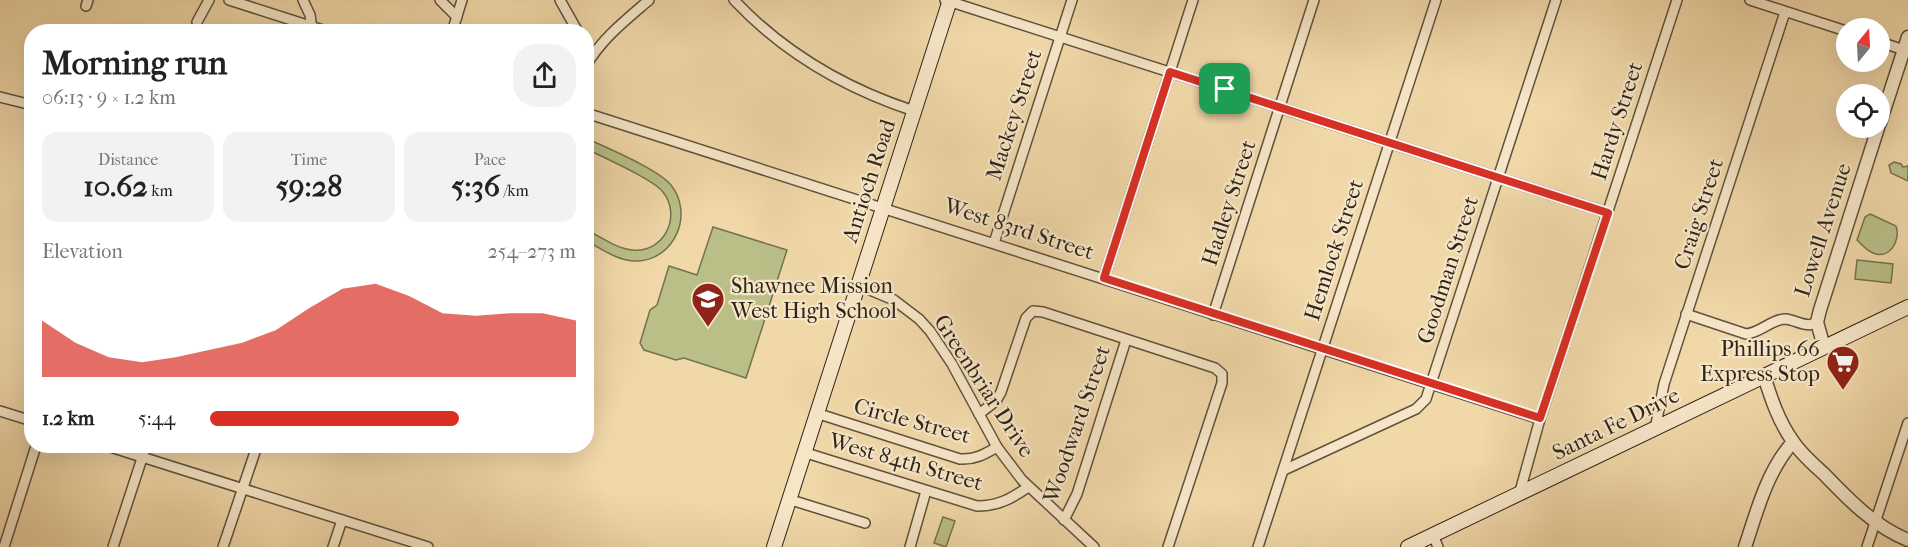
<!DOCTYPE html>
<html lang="en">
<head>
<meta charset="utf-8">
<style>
  :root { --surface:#fff; --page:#f2f2f2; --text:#222; --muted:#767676; --accent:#d93025 }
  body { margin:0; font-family:"IM FELL French Canon",serif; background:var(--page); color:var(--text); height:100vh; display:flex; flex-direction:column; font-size:22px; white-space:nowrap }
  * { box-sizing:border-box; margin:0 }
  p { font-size:20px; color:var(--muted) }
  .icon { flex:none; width:33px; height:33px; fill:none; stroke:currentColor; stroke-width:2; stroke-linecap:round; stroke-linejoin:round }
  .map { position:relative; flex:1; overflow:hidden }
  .panel { position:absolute; left:24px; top:24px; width:570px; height:429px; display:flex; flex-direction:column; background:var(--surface); border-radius:24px; box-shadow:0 6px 24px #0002 }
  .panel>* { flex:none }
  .needle { width:39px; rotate:18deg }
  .tools { position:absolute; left:1836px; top:18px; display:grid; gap:12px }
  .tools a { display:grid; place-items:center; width:54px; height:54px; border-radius:50%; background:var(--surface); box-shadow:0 6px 24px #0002; font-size:30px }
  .pin { position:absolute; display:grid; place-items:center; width:51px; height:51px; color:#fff; margin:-26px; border-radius:12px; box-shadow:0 3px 9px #0006 }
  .round { display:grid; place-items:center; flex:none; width:63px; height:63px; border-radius:24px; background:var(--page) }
  .headline { display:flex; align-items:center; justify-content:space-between; height:102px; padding:0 18px }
  h1 { font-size:33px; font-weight:700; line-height:45px }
  .stats { display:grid; grid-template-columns:repeat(3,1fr); gap:9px; height:102px; padding:6px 18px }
  .stats div { display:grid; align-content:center; border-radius:15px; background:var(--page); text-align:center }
  .stats b { font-size:30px; font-weight:700 }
  .stats small { font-size:16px; font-weight:400 }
  .stats p { font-size:16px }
  .chart { height:168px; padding:12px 18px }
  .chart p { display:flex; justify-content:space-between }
  .chart svg { width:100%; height:108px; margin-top:6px; fill:var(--accent); opacity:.7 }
  ul { padding:0 18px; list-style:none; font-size:20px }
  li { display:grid; grid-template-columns:96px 72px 1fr; align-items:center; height:45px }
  li i { height:15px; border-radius:8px; background:var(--accent) }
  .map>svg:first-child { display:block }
</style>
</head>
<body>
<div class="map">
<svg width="1908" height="547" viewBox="0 0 1908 547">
  <rect width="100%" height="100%" fill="#f1d8a9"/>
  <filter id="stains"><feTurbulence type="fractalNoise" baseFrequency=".00333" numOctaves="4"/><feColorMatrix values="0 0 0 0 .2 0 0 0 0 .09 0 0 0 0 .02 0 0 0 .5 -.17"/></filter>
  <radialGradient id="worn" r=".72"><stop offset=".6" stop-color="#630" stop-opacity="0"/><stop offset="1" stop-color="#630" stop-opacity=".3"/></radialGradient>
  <g fill="#babf88" stroke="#747250" stroke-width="1.5">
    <path d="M 586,138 C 607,148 658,169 671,185 C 694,214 675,259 638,261 C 619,262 602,249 587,241 L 587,230 C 601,237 617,249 633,250 C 664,253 682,216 663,192 C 653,179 604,158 587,149 Z"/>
    <path d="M 1894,162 L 1901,164 L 1903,167 L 1908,166 L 1908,181 L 1891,173 L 1889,165 Z"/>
    <path d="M 1870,214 L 1896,226 C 1901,240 1890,260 1873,253 C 1866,250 1862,245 1857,240 L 1865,217 Z"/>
    <path d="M 713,227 L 787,250 L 746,378 L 684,358 L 676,360 L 644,350 L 640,343 L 650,310 L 657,305 L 669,266 L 697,275 Z"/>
    <path d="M 1857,260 L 1893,264 L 1891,283 L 1855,279 Z"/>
    <path d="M 943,517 L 955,521 L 946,547 L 934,543 Z"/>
  </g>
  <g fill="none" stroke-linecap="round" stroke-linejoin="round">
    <g stroke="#5f513d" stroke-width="12">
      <g id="minor">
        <path d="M 229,0 L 329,32"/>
        <path d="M 303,0 L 310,15 L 312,29"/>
        <path d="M 440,0 L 457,17"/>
        <path d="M 560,0 L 578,32"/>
        <path d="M 734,0 C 784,53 844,88 914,111"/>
        <path d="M 945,0 L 1608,213"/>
        <path d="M 1750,0 L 1846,31"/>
        <path d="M 86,6 L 88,0"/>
        <path d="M 197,22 L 209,0"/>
        <path d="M 452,32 L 462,0"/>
        <path d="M 1880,42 L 1904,50"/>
        <path d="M 586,66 C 601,39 627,19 649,0"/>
        <path d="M 0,97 L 32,105"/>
        <path d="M 586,113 L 1540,419"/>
        <path d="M 994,243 L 1072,0"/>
        <path d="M 1104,278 L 1193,0"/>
        <path d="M 858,285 L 894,300 L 919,319 L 930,331 L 952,364 L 997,447 L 1022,480 L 1094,547"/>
        <path d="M 1686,314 L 1746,334 C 1760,333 1772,319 1785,319 C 1797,320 1807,329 1817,322"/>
        <path d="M 1213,315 L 1314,0"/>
        <path d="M 0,411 L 32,421"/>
        <path d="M 816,413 L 960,459 C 975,460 985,454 997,447"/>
        <path d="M 979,414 L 996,401 L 1001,392 L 1026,318 L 1033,311 L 1043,312 L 1215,368 L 1222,374 L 1222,383 L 1168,547"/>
        <path d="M 29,420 L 32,403"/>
        <path d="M 1655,429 L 1664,384 L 1785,12"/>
        <path d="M 107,446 L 428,547"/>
        <path d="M 803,452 L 977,506 C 998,506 1011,499 1028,487"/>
        <path d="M 1284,470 L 1416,409 L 1426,399 L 1556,0"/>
        <path d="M 1519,495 L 1540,419 L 1677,0"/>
        <path d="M 788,499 L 865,523"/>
        <path d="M 1064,520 L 1077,494 L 1126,340"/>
        <path d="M 1433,535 L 1438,547"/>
        <path d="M 4,547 L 36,446"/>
        <path d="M 113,547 L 146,446"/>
        <path d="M 223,547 L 257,446"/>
        <path d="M 333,547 L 342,520"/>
        <path d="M 910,547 L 926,491"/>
        <path d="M 1258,547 L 1436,0"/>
        <path d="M 1867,547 L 1908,423"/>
      </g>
    </g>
    <g stroke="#5f513d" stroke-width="15">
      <g id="tertiary">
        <path d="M 1880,123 L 1908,37"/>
        <path d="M 1824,347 L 1817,322 L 1820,310 L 1878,128"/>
        <path d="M 1764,376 C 1771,398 1778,420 1792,440 C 1800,453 1813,464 1824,474 C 1848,499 1875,527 1908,540"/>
        <path d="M 1745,547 C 1757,511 1767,471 1793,442"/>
      </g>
    </g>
    <g stroke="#2e2419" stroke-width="16">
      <g id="secondary">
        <path d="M 774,547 L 950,0"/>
        <path d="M 1408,547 L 1908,307"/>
      </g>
    </g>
    <use href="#minor" stroke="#f6e6c7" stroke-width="9"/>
    <use href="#tertiary" stroke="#f6e6c7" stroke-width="12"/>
    <use href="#secondary" stroke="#f6e6c7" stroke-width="14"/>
  </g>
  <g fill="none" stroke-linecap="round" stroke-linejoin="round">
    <g stroke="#fff" stroke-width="12">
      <path id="route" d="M 1170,72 L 1608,213 L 1540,418 L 1104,278 Z"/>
    </g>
    <use href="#route" stroke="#d93025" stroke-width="8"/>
  </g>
  <defs>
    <g id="school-pin" transform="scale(1.725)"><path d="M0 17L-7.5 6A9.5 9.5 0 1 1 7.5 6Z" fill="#8f2418" stroke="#f6e6c7"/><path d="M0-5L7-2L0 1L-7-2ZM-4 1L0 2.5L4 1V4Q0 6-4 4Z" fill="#fff"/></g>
    <g id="supermarket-pin" transform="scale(1.725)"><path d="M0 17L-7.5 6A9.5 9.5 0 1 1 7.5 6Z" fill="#8f2418" stroke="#f6e6c7"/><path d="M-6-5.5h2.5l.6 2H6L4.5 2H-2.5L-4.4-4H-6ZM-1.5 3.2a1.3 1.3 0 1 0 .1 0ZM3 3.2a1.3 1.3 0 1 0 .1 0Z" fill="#fff"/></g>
  </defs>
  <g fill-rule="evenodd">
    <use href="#school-pin" x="708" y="299"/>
    <use href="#supermarket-pin" x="1843" y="362"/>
  </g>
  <g text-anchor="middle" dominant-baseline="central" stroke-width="4.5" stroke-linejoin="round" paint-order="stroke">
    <g font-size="22" fill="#2e2419" stroke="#f6e6c7">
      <text transform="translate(1014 115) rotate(-72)">Mackey Street</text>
      <text transform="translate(1617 121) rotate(-72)">Hardy Street</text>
      <text transform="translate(869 181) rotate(-72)">Antioch Road</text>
      <text transform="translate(1229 203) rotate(-72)">Hadley Street</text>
      <text transform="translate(1699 214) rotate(-72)">Craig Street</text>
      <text transform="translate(1019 229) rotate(18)">West 83rd Street</text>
      <text transform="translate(1823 230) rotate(-72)">Lowell Avenue</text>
      <text transform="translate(1334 250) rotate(-72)">Hemlock Street</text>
      <text transform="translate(1448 270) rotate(-72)">Goodman Street</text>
      <text transform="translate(984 386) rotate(57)">Greenbriar Drive</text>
      <text transform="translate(912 421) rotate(15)">Circle Street</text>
      <text transform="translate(1077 424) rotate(-71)">Woodward Street</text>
      <text transform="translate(1616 424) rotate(-26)">Santa Fe Drive</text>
      <text transform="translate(906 462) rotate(16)">West 84th Street</text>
    </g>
    <g font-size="22" fill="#2e2419" stroke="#f6e6c7" text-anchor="start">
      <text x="731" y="286">Shawnee Mission<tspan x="731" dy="25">West High School</tspan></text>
      <text x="1820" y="349" text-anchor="end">Phillips 66<tspan x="1820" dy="25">Express Stop</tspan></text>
    </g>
  </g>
  <rect width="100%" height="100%" filter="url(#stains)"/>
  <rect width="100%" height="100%" fill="url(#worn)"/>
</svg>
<div class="tools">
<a><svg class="needle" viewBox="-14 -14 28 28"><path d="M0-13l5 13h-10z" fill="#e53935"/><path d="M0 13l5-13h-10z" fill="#767676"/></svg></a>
<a><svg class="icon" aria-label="locate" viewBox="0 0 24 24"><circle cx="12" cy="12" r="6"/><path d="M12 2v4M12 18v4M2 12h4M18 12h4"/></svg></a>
</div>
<div class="pin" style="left:1225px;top:89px;background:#1e9e55"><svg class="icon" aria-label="arrive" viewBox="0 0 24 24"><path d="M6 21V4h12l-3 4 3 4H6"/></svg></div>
<section class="panel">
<div class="headline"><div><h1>Morning run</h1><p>06:13 · 9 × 1.2 km</p></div><a class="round"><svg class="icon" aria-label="share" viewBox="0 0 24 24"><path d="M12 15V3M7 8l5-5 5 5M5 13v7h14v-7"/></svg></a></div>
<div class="stats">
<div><p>Distance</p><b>10.62<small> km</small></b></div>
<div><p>Time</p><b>59:28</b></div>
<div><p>Pace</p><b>5:36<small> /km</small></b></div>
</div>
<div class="chart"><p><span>Elevation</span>254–273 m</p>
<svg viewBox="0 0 160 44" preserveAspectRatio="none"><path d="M0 44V21L10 30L20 36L30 38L40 36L50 33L60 30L70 25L80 16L90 8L100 6L110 11L120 18L130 19L140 18L150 18L160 21V44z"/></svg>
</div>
<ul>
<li><b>1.2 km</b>5:44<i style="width:68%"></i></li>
</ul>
</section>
</div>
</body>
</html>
